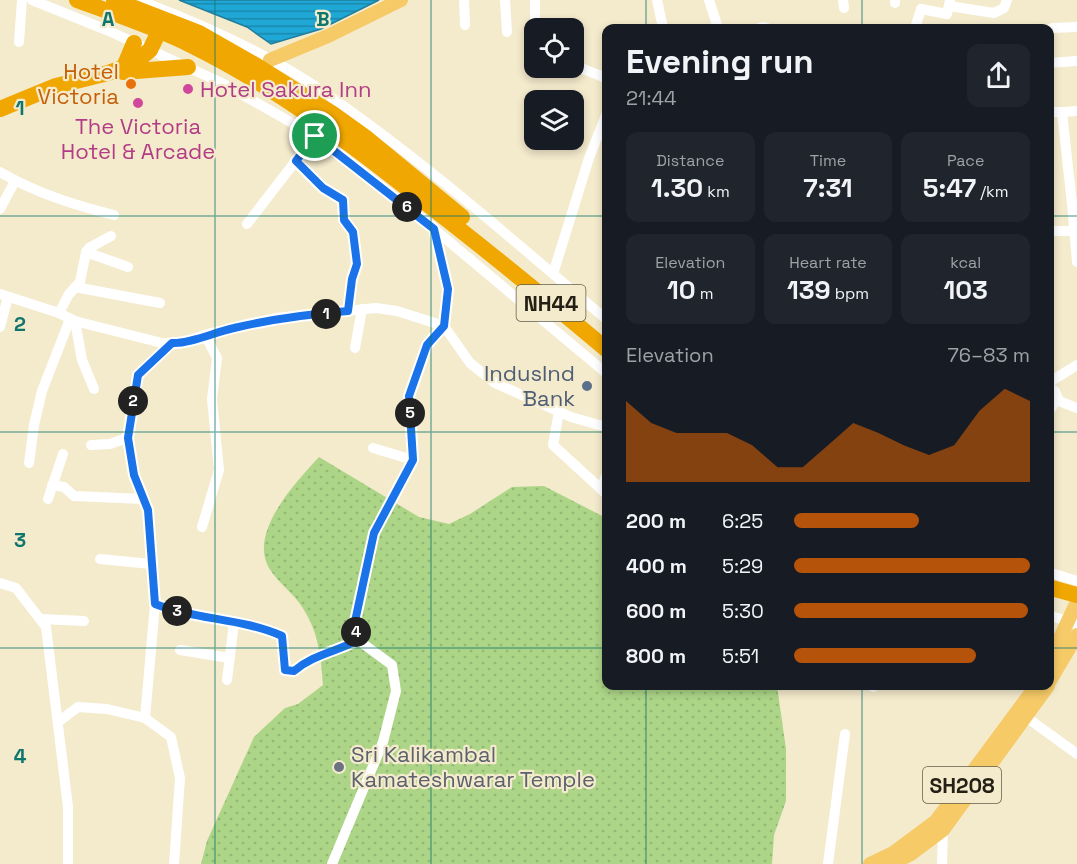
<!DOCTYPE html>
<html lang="en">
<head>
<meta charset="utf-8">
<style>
  :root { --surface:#171b24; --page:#20242c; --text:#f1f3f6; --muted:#9ea1a6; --accent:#b45309 }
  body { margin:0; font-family:"Space Grotesk",sans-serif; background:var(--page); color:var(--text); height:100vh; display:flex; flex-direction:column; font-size:22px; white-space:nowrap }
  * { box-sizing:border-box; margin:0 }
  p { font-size:20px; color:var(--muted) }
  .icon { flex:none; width:33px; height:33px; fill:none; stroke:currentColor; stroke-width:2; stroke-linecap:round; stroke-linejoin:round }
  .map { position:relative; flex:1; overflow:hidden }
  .side { position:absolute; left:602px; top:24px; width:452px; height:666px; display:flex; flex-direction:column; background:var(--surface); border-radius:12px; box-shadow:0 3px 9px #0003 }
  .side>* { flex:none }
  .tools { position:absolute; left:524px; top:18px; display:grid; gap:12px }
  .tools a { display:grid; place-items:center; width:60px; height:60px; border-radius:12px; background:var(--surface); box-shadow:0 3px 9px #0003; font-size:30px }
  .pin { position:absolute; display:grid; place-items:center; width:51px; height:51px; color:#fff; margin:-26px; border:3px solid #fff; border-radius:50%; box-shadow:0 2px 6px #0007 }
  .km { position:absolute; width:30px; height:30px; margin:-15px; border-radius:50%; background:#222; color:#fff; font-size:16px; line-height:30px; text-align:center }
  .round { display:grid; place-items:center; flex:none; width:63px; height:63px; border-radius:12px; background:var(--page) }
  .headline { display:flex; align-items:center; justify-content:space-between; height:102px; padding:0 24px }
  h1 { font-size:33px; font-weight:800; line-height:45px }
  .figures { display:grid; grid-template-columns:repeat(3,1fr); gap:9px; height:102px; padding:6px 24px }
  .figures div { display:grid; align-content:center; border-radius:12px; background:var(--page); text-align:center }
  .figures b { font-size:26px; font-weight:800 }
  .figures small { font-size:16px; font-weight:400 }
  .figures p { font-size:16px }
  .chart { height:168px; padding:12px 24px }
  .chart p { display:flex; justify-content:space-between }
  .chart svg { width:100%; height:108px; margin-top:6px; fill:var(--accent); opacity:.7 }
  ul { padding:0 24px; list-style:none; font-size:20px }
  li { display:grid; grid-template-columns:96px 72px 1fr; align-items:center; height:45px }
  li i { height:15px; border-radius:8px; background:var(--accent) }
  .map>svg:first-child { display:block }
</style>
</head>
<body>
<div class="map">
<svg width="1077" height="864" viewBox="0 0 1077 864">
  <defs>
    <pattern id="grass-dots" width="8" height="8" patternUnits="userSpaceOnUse" patternTransform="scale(1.5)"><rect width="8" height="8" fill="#acd587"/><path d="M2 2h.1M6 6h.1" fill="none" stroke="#94b774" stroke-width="1.8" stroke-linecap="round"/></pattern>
    <pattern id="water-rules" width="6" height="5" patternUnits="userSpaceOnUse" patternTransform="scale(1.5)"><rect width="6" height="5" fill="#1fa7d6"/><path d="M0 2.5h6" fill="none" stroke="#1b88ac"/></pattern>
  </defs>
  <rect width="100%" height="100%" fill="#f4eacc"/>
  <path fill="url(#grass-dots)" d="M 319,457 L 419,517 L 449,524 L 470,514 L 512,487 L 544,486 L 606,518 L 606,686 L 777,686 L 786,749 L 786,801 L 774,835 L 772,864 L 201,864 L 207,841 L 254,737 L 285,708 L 298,704 L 323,685 C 321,658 319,634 304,610 C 295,594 278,583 269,568 C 248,532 297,481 319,457 Z"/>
  <path fill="url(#water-rules)" stroke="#207e9c" stroke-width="1.5" d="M 179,0 L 379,0 L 321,29 L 271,44 L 247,27 Z"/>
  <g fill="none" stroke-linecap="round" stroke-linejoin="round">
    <g stroke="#fff" stroke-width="10">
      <path d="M 32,0 L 109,31 L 222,83 L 315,136 L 434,229 L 606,373"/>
      <path d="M 138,0 C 202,24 269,54 325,93 C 424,161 515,242 606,319"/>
      <path d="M 464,0 L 465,25"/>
      <path d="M 505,0 L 507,32"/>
      <path d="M 535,0 L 535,28"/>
      <path d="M 657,0 L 663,28"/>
      <path d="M 709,0 L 718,28"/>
      <path d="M 843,0 L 844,8"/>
      <path d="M 895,0 L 895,3"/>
      <path d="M 949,6 L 994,13 L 1004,8 L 1007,0"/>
      <path d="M 759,28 L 763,27 L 767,28"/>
      <path d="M 915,28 L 921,9 L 947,14 L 950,0"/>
      <path d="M 1052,28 L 1077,27"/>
      <path d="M 19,42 L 22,0"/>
      <path d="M 1048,63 L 1077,61"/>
      <path d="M 573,65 L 606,78"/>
      <path d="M 1048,112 L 1062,112"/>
      <path d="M 296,161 L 323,188 L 343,200 L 344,221 L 353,232 L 357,264 L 352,279 L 348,311"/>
      <path d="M 0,172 C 36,193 74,205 114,215"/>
      <path d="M 1077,203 L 1072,204 L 1077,262"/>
      <path d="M 1072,204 L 1062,112 L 1077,111"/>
      <path d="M 0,209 L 15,181"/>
      <path d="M 247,224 L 315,136"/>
      <path d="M 1048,231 L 1074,231"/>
      <path d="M 86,252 L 128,267"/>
      <path d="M 553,274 L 589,158 L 606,115"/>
      <path d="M 75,287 L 160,303"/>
      <path d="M 0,294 L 59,313 L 75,321 L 162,343 L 181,343 L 211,333 L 276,318 L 376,308 L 397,311 L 444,326 L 470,363 L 495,383 L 571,417 L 606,427"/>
      <path d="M 59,313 L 69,294 L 80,282 L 86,252 L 89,248 L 111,236"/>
      <path d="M 75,321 L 82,360 L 94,389"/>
      <path d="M 0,327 L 8,297"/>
      <path d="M 172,343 L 138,375 L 127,438 L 134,475 L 148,510 L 155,604 C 196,620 242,618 282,636 L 285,670 L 294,671 C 314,654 336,652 358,640"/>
      <path d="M 355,348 L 362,309"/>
      <path d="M 1048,383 L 1077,365"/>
      <path d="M 1048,386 L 1055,391 L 1059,401 L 1077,408"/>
      <path d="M 559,412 L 553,445 L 601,489"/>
      <path d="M 1048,413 L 1057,399"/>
      <path d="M 91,445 L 110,444 L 127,438"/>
      <path d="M 373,448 L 413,460"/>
      <path d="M 29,463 L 34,425 L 42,391 L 70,319"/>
      <path d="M 606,476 L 601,489 L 606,494"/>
      <path d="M 52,485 L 64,487 L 74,496 L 143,499"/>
      <path d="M 48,499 L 63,454"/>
      <path d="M 202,527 L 219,470 L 212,399 L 217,358 L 205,335"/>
      <path d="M 100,559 L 151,564"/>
      <path d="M 1048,572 L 1077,581"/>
      <path d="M 0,583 L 16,588 L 46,627 L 68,807 L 68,864"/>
      <path d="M 1048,615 L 1077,624"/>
      <path d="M 41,619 L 84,621"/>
      <path d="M 180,650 L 230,658"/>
      <path d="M 227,680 L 234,622"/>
      <path d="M 873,687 L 873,686"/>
      <path d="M 1026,717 L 1077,754"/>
      <path d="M 145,718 L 155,604"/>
      <path d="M 58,722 L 78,707 L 107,709 L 145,718 L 171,737 L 180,778 L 174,864"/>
      <path d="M 940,826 L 943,830 L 942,864"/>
      <path d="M 332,864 L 383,742 L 396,691 L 392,665 L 358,640 L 354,626 L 374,533 L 413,460 L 409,396 L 427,345 L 444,326 L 448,289 L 434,229"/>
      <path d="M 828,864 L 845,734"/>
    </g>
    <g stroke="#f6ca67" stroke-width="14">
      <path d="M 270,60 L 328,36 L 401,0"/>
      <path d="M 1048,664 L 1075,606"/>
      <path d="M 1048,684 L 1077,635"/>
      <path d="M 870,864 L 893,853 L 936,821 L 1036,686"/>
      <path d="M 891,864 L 911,854 L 943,830 L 1048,686"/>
    </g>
    <g stroke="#f0a702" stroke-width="16">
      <path d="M 77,0 C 115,14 155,27 191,45 C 274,86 346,140 418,197 C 482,246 544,297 606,349"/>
      <path d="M 114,0 L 199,33 L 257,66 L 333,114 L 365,137 L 462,217"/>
      <path d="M 124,67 L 134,43"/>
      <path d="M 123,72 L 188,67"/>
      <path d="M 0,109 L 56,86 L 108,73 L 133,64 L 150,50 L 163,23"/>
      <path d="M 1048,587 L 1077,595"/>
    </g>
  </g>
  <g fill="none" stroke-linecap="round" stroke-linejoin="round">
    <g stroke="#fff" stroke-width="12">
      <path id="route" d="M 315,136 L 434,229 L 448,289 L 444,326 L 427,345 L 409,396 L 413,460 L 374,533 L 354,626 L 358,640 C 336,652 314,654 294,671 L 285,670 L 282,636 C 242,618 196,620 155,604 L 148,510 L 134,475 L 128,438 L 138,375 L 172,343 C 190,344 215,332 234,328 C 272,319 310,314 348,311 L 352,279 L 357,264 L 353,232 L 344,220 L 343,200 L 323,188 L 296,161 Z"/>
    </g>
    <use href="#route" stroke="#1a73e8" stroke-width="8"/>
  </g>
  <path fill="none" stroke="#0f766e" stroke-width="1.5" stroke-opacity="0.55" d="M 215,0 L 215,864M 431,0 L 431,864M 646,0 L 646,28M 862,0 L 862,28M 0,216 L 606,216M 1048,216 L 1077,216M 0,432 L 606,432M 1048,432 L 1077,432M 0,648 L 606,648M 1048,648 L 1077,648M 646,686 L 646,864M 862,686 L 862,864"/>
  <circle fill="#e8710a" stroke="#f4eacc" stroke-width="2" cx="131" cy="84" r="6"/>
  <g fill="#d1479c" stroke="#f4eacc" stroke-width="2">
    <circle cx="188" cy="89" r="6"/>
    <circle cx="138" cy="103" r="6"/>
  </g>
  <circle fill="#5c6f8a" stroke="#f4eacc" stroke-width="2" cx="587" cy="386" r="6"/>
  <circle fill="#6b7280" stroke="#f4eacc" stroke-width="2" cx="339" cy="767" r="6"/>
  <g text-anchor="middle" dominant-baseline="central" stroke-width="4.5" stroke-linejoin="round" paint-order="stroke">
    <g fill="#f4eacc" stroke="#625d4c" stroke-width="1.5">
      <rect x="516.5" y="285" width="69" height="36" rx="4.5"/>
      <rect x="923" y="767" width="78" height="36" rx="4.5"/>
    </g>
    <g font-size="21" font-weight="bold" fill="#242015">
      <text x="551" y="303">NH44</text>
      <text x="962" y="785">SH208</text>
    </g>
    <g font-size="22" fill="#c56008" stroke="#f4eacc" text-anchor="end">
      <text x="119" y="71">Hotel<tspan x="119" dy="25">Victoria</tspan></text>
    </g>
    <g font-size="22" fill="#b23c85" stroke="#f4eacc" text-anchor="start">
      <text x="200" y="89">Hotel Sakura Inn</text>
      <text x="138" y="126" text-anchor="middle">The Victoria<tspan x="138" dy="25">Hotel &amp; Arcade</tspan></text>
    </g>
    <g font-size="22" fill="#4e5e75" stroke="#f4eacc" text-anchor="end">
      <text x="575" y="373">IndusInd<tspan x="575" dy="25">Bank</tspan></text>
    </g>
    <g font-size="22" fill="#5b616d" stroke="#f4eacc" text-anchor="start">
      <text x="351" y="754">Sri Kalikambal<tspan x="351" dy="25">Kamateshwarar Temple</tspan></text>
    </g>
  </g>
  <g font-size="20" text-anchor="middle" font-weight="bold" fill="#0f766e" stroke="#f4eacc" stroke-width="4.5" stroke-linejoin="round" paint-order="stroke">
    <text x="108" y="26">A</text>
    <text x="323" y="26">B</text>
    <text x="20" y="115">1</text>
    <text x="20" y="331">2</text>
    <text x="20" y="547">3</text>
    <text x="20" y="763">4</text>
  </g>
</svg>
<div class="tools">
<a><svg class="icon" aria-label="locate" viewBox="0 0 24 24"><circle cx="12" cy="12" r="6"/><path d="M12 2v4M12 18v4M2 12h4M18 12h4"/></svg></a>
<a><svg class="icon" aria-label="layers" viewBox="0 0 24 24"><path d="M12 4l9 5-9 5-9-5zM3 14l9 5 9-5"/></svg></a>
</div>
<div class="pin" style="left:315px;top:136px;background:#1e9e55"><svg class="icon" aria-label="arrive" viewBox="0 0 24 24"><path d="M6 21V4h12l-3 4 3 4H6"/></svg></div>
<b class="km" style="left:326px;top:314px">1</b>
<b class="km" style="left:133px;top:401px">2</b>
<b class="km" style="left:177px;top:611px">3</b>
<b class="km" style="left:356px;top:632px">4</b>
<b class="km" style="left:410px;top:413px">5</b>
<b class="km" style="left:407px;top:207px">6</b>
<section class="side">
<div class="headline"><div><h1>Evening run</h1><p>21:44</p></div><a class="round"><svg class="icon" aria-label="share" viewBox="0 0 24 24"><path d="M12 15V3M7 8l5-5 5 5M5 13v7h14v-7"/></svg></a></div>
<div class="figures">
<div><p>Distance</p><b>1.30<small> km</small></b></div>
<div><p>Time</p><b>7:31</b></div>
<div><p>Pace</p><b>5:47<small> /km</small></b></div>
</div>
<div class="figures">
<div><p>Elevation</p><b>10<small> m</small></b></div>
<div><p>Heart rate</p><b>139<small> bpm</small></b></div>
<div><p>kcal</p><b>103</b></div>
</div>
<div class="chart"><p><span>Elevation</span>76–83 m</p>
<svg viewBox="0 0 160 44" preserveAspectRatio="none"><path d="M0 44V11L10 20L20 24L30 24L40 24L50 29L60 38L70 38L80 29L90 20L100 24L110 29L120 33L130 29L140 15L150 6L160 11V44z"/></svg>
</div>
<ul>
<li><b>200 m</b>6:25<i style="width:53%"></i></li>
<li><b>400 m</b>5:29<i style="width:100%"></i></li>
<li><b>600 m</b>5:30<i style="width:99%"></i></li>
<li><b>800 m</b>5:51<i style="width:77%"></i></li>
</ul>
</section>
</div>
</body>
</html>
